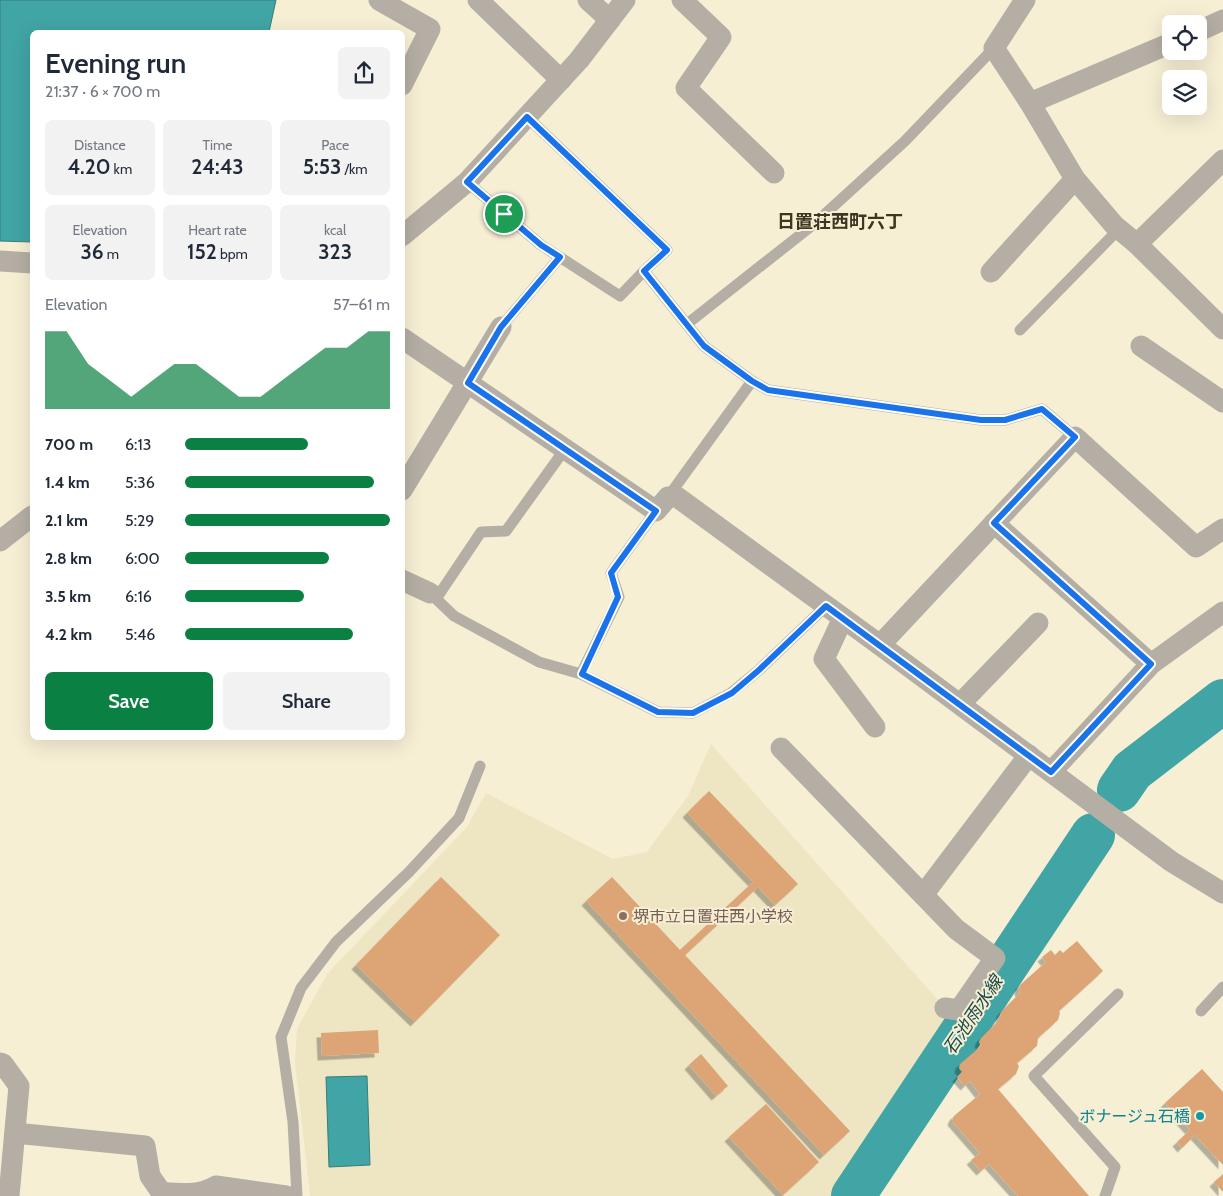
<!DOCTYPE html>
<html lang="en">
<head>
<meta charset="utf-8">
<style>
  :root { --surface:#fff; --page:#f2f2f3; --text:#1f2937; --muted:#747a83; --accent:#0b8043 }
  body { margin:0; font-family:Cabin,"Noto Sans JP",sans-serif; background:var(--page); color:var(--text); height:100vh; display:flex; flex-direction:column; font-size:19px; white-space:nowrap }
  * { box-sizing:border-box; margin:0 }
  p { font-size:16px; color:var(--muted) }
  .icon { flex:none; width:28px; height:28px; fill:none; stroke:currentColor; stroke-width:2; stroke-linecap:round; stroke-linejoin:round }
  .map { position:relative; flex:1; overflow:hidden }
  .drawer { position:absolute; left:30px; top:30px; width:375px; height:710px; display:flex; flex-direction:column; background:var(--surface); border-radius:8px; box-shadow:0 5px 20px #0002 }
  .drawer>* { flex:none }
  .controls { position:absolute; left:1162px; top:15px; display:grid; gap:10px }
  .controls a { display:grid; place-items:center; width:45px; height:45px; border-radius:8px; background:var(--surface); box-shadow:0 5px 20px #0002; font-size:25px }
  .pin { position:absolute; display:grid; place-items:center; width:42px; height:42px; color:#fff; margin:-21px; border:2px solid #fff; border-radius:50%; box-shadow:0 1px 5px #0007 }
  .round { display:grid; place-items:center; flex:none; width:52px; height:52px; border-radius:8px; background:var(--page) }
  .headline { display:flex; align-items:center; justify-content:space-between; height:85px; padding:0 15px }
  h1 { font-size:28px; font-weight:600; line-height:38px }
  .stats { display:grid; grid-template-columns:repeat(3,1fr); gap:8px; height:85px; padding:5px 15px }
  .stats div { display:grid; align-content:center; border-radius:8px; background:var(--page); text-align:center }
  .stats b { font-size:21px; font-weight:600 }
  .stats small { font-size:14px; font-weight:400 }
  .stats p { font-size:14px }
  .chart { height:140px; padding:10px 15px }
  .chart p { display:flex; justify-content:space-between }
  .chart svg { width:100%; height:90px; margin-top:5px; fill:var(--accent); opacity:.7 }
  .cta { display:flex; gap:10px; margin-top:auto; padding:10px 15px }
  .cta a { flex:1; height:58px; border-radius:8px; background:var(--accent); color:#fff; font-size:20px; font-weight:600; line-height:58px; text-align:center }
  .cta a+a { background:var(--page); color:var(--text) }
  ul { padding:0 15px; list-style:none; font-size:16px }
  li { display:grid; grid-template-columns:80px 60px 1fr; align-items:center; height:38px }
  li i { height:12px; border-radius:6px; background:var(--accent) }
  .map>svg:first-child { display:block }
</style>
</head>
<body>
<div class="map">
<svg width="1223" height="1196" viewBox="0 0 1223 1196">
  <defs>
    <filter id="shadow"><feDropShadow dx="-4.5" dy="4.5" stdDeviation="0" flood-color="#0004"/></filter>
  </defs>
  <rect width="100%" height="100%" fill="#f6efd4"/>
  <path fill="#eee5c3" d="M 711,744 L 945,1008 L 951,1023 L 837,1196 L 310,1196 L 295,1062 L 297,1029 L 327,974 L 467,827 L 486,793 L 613,859 L 647,852 L 688,796 Z"/>
  <g fill="#41a4a5" stroke="#387c7a">
    <path d="M 0,0 L 276,0 L 269,32 L 32,32 L 32,242 L 0,241 Z"/>
    <path d="M 367,1076 L 370,1165 L 329,1167 L 326,1077 Z"/>
  </g>
  <g fill="none" stroke-linecap="round" stroke-linejoin="round">
    <g stroke="#41a4a5" stroke-width="44">
      <path d="M 1119,790 L 1132,771 L 1223,701"/>
      <path d="M 853,1196 L 1093,835"/>
    </g>
  </g>
  <g fill="#dda476" filter="url(#shadow)">
    <path d="M 709,791 L 798,884 L 775,905 L 758,887 L 685,955 L 850,1131 L 824,1155 L 586,901 L 612,877 L 680,950 L 753,882 L 687,813 Z"/>
    <path d="M 441,877 L 500,935 L 415,1022 L 356,965 Z"/>
    <path d="M 1077,941 L 1103,971 L 1059,1011 L 1060,1013 L 1058,1020 L 1038,1038 L 1037,1046 L 1017,1063 L 1019,1066 L 1016,1074 L 998,1089 L 1089,1196 L 1018,1196 L 989,1164 L 981,1171 L 971,1160 L 980,1153 L 952,1121 L 954,1116 L 980,1094 L 970,1081 L 965,1086 L 957,1077 L 962,1072 L 959,1068 L 960,1064 L 981,1046 L 979,1042 L 981,1038 L 1000,1019 L 1001,1012 L 1020,993 L 1019,990 L 1020,985 L 1046,962 L 1042,957 L 1051,950 L 1055,955 L 1060,950 L 1063,953 Z"/>
    <path d="M 378,1030 L 379,1053 L 322,1056 L 321,1033 Z"/>
    <path d="M 701,1054 L 728,1086 L 716,1096 L 689,1065 Z"/>
    <path d="M 1202,1069 L 1223,1092 L 1223,1165 L 1195,1135 L 1182,1148 L 1177,1142 L 1190,1130 L 1165,1103 Z"/>
    <path d="M 766,1104 L 819,1162 L 783,1195 L 729,1137 Z"/>
    <path d="M 1223,1174 L 1223,1192 L 1214,1182 Z"/>
  </g>
  <g fill="none" stroke-linecap="round" stroke-linejoin="round">
    <g stroke="#b4aea4" stroke-width="11">
      <path d="M 527,117 L 667,250 L 644,271"/>
      <path d="M 467,182 L 541,245 L 620,296 L 644,271 L 704,346 L 752,381 L 668,497"/>
      <path d="M 687,324 L 814,224 L 905,141 L 994,48"/>
      <path d="M 501,327 L 560,257"/>
      <path d="M 1020,330 L 1119,229"/>
      <path d="M 752,381 L 768,390 L 981,420 L 1005,420 L 1042,409 L 1075,437"/>
      <path d="M 430,593 L 454,616 L 539,662 L 581,674 L 658,712 L 693,713 L 731,693 L 759,670 L 826,606"/>
      <path d="M 436,599 L 481,532 L 506,531 L 565,449"/>
      <path d="M 581,674 L 619,597 L 611,573 L 656,511"/>
      <path d="M 1201,1011 L 1223,987"/>
      <path d="M 297,1196 L 293,1122 L 281,1037 L 301,988 L 336,942 L 409,872 L 459,818 L 480,766"/>
      <path d="M 1105,1196 L 1115,1167 L 1034,1076 L 1118,994"/>
    </g>
    <g stroke="#b4aea4" stroke-width="21">
      <path d="M 379,0 L 430,29 L 402,85"/>
      <path d="M 478,0 L 561,80"/>
      <path d="M 588,0 L 610,20"/>
      <path d="M 682,0 L 721,37 L 686,88 L 774,173"/>
      <path d="M 1025,0 L 994,48 L 1030,103 L 1075,179 L 1114,225 L 1137,244 L 1223,329"/>
      <path d="M 1199,31 L 1223,20"/>
      <path d="M 1030,103 L 1171,43"/>
      <path d="M 402,236 L 467,182 L 579,60 L 625,0"/>
      <path d="M 1137,244 L 1223,160"/>
      <path d="M 0,261 L 32,263"/>
      <path d="M 991,272 L 1075,179"/>
      <path d="M 402,338 L 656,511 L 668,497 L 677,497 L 880,645 L 1172,862 L 1223,893"/>
      <path d="M 1141,346 L 1223,402"/>
      <path d="M 402,490 L 501,327"/>
      <path d="M 994,523 L 1151,664"/>
      <path d="M 0,541 L 32,516"/>
      <path d="M 402,580 L 430,593"/>
      <path d="M 843,618 L 824,659 L 875,727"/>
      <path d="M 880,645 L 1075,437 L 1196,547 L 1223,529"/>
      <path d="M 960,704 L 1038,623"/>
      <path d="M 781,748 L 956,929 L 995,958 L 959,1010 L 945,1008"/>
      <path d="M 1051,772 L 1151,664 L 1223,612"/>
      <path d="M 923,895 L 1029,755"/>
      <path d="M 0,1063 L 3,1064 L 19,1086 L 9,1196"/>
      <path d="M 15,1133 L 145,1146 L 150,1176 L 161,1192 C 181,1194 199,1196 216,1186 L 286,1196"/>
    </g>
  </g>
  <g fill="none" stroke-linecap="round" stroke-linejoin="round">
    <g stroke="#fff" stroke-width="10">
      <path id="route" d="M 527,117 L 667,250 L 644,271 L 704,346 L 752,381 L 768,390 L 981,420 L 1005,420 L 1042,409 L 1075,437 L 994,523 L 1151,664 L 1051,772 L 826,606 L 759,670 L 732,693 L 693,713 L 658,712 L 582,674 L 618,597 L 611,573 L 656,511 L 468,383 L 501,327 L 560,257 L 541,245 L 467,182 Z"/>
    </g>
    <use href="#route" stroke="#1a73e8" stroke-width="6"/>
  </g>
  <circle fill="#8d6e63" stroke="#f6efd4" stroke-width="2" cx="623" cy="916" r="5"/>
  <circle fill="#0f9aa8" stroke="#f6efd4" stroke-width="2" cx="1200" cy="1116" r="5"/>
  <g text-anchor="middle" dominant-baseline="central" stroke-width="4" stroke-linejoin="round" paint-order="stroke">
    <g font-size="16" fill="#785e54" stroke="#f6efd4" text-anchor="start">
      <text x="633" y="916">堺市立日置荘西小学校</text>
    </g>
    <g font-size="16" fill="#0d838f" stroke="#f6efd4" text-anchor="end">
      <text x="1190" y="1116">ボナージュ石橋</text>
    </g>
    <g font-size="18" font-weight="bold" fill="#3d3721" stroke="#f6efd4">
      <text x="840" y="222">日置荘西町六丁</text>
    </g>
    <g font-size="18" font-style="italic" fill="#1c4848" stroke="#f6efd4">
      <text transform="translate(973 1015) rotate(-56)">石池雨水線</text>
    </g>
  </g>
</svg>
<div class="controls">
<a><svg class="icon" aria-label="locate" viewBox="0 0 24 24"><circle cx="12" cy="12" r="6"/><path d="M12 2v4M12 18v4M2 12h4M18 12h4"/></svg></a>
<a><svg class="icon" aria-label="layers" viewBox="0 0 24 24"><path d="M12 4l9 5-9 5-9-5zM3 14l9 5 9-5"/></svg></a>
</div>
<div class="pin" style="left:504px;top:214px;background:#1e9e55"><svg class="icon" aria-label="arrive" viewBox="0 0 24 24"><path d="M6 21V4h12l-3 4 3 4H6"/></svg></div>
<section class="drawer">
<div class="headline"><div><h1>Evening run</h1><p>21:37 · 6 × 700 m</p></div><a class="round"><svg class="icon" aria-label="share" viewBox="0 0 24 24"><path d="M12 15V3M7 8l5-5 5 5M5 13v7h14v-7"/></svg></a></div>
<div class="stats">
<div><p>Distance</p><b>4.20<small> km</small></b></div>
<div><p>Time</p><b>24:43</b></div>
<div><p>Pace</p><b>5:53<small> /km</small></b></div>
</div>
<div class="stats">
<div><p>Elevation</p><b>36<small> m</small></b></div>
<div><p>Heart rate</p><b>152<small> bpm</small></b></div>
<div><p>kcal</p><b>323</b></div>
</div>
<div class="chart"><p><span>Elevation</span>57–61 m</p>
<svg viewBox="0 0 160 44" preserveAspectRatio="none"><path d="M0 44V6L10 6L20 22L30 30L40 38L50 30L60 22L70 22L80 30L90 38L100 38L110 30L120 22L130 14L140 14L150 6L160 6V44z"/></svg>
</div>
<ul>
<li><b>700 m</b>6:13<i style="width:60%"></i></li>
<li><b>1.4 km</b>5:36<i style="width:92%"></i></li>
<li><b>2.1 km</b>5:29<i style="width:100%"></i></li>
<li><b>2.8 km</b>6:00<i style="width:70%"></i></li>
<li><b>3.5 km</b>6:16<i style="width:58%"></i></li>
<li><b>4.2 km</b>5:46<i style="width:82%"></i></li>
</ul>
<div class="cta"><a>Save</a><a>Share</a></div>
</section>
</div>
</body>
</html>
